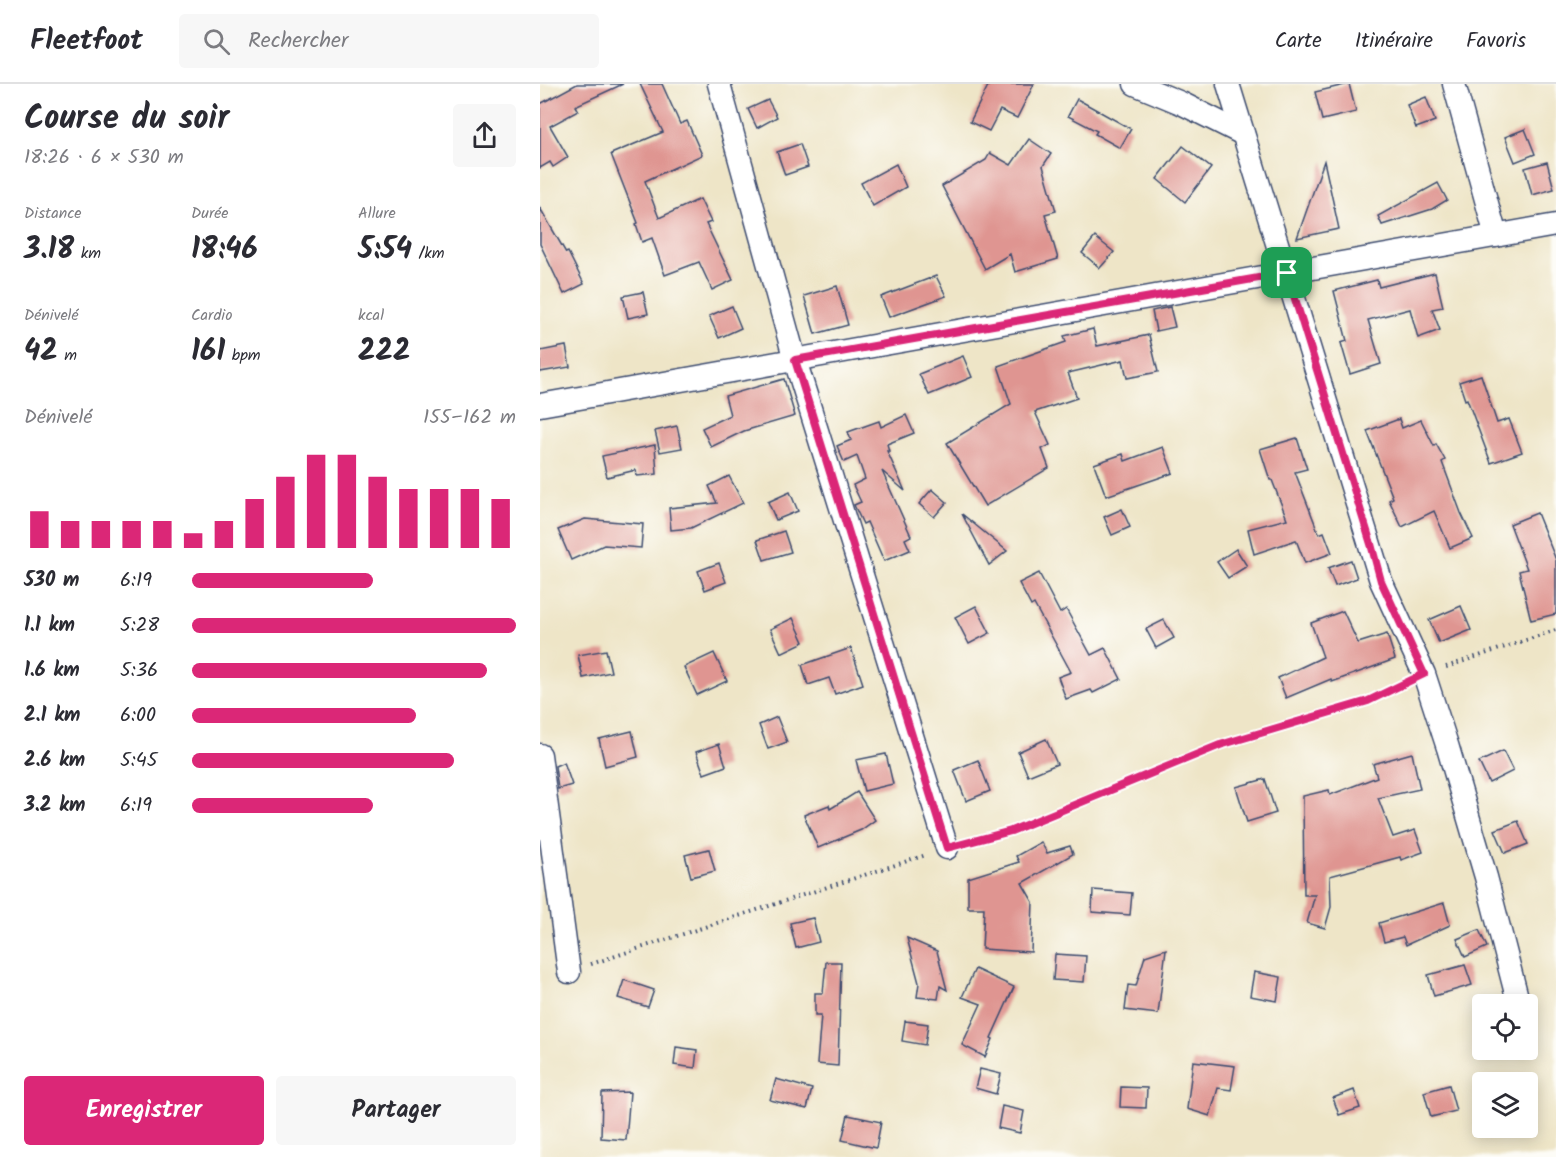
<!DOCTYPE html>
<html lang="fr">
<head>
<meta charset="utf-8">
<style>
  :root { --surface:#fff; --page:#f7f7f7; --text:#2b2b33; --muted:#7c7c81; --line:#e1e1e2; --accent:#db2777 }
  body { margin:0; font-family:Kalam,sans-serif; background:var(--page); color:var(--text); height:100vh; display:flex; flex-direction:column; font-size:22px; white-space:nowrap }
  * { box-sizing:border-box; margin:0 }
  p { font-size:20px; color:var(--muted) }
  .icon { flex:none; width:33px; height:33px; fill:none; stroke:currentColor; stroke-width:2; stroke-linecap:round; stroke-linejoin:round }
  .map { position:relative; flex:1; overflow:hidden }
  .side { display:flex; flex-direction:column; background:var(--surface); width:540px }
  .side>* { flex:none }
  .controls { position:absolute; left:932px; top:910px; display:grid; gap:12px }
  .controls a { display:grid; place-items:center; width:66px; height:66px; border-radius:6px; background:var(--surface); box-shadow:0 3px 15px #0003; font-size:30px }
  .pin { position:absolute; display:grid; place-items:center; width:51px; height:51px; color:#fff; margin:-26px; border-radius:12px; box-shadow:0 3px 9px #0006 }
  .round { display:grid; place-items:center; flex:none; width:63px; height:63px; border-radius:6px; background:var(--page) }
  .summary { display:flex; align-items:center; justify-content:space-between; height:102px; padding:0 24px }
  h1 { font-size:33px; font-weight:700; line-height:45px }
  .figures { display:grid; grid-template-columns:repeat(3,1fr); gap:9px; height:102px; padding:6px 24px }
  .figures div { display:grid; align-content:center }
  .figures b { font-size:30px; font-weight:700 }
  .figures small { font-size:16px; font-weight:400 }
  .figures p { font-size:16px }
  .chart { height:168px; padding:12px 24px }
  .chart p { display:flex; justify-content:space-between }
  .chart svg { width:100%; height:108px; margin-top:6px; stroke:var(--accent); stroke-width:6 }
  .button { display:flex; gap:12px; margin-top:auto; padding:12px 24px }
  .button a { flex:1; height:69px; border-radius:6px; background:var(--accent); color:#fff; font-size:24px; font-weight:700; line-height:69px; text-align:center }
  .button a+a { background:var(--page); color:var(--text) }
  ul { padding:0 24px; list-style:none; font-size:20px }
  li { display:grid; grid-template-columns:96px 72px 1fr; align-items:center; height:45px }
  li i { height:15px; border-radius:8px; background:var(--accent) }
  header { display:flex; align-items:center; gap:36px; box-sizing:border-box; height:84px; padding:0 30px; background:var(--surface); border-bottom:2px solid var(--line) }
  header strong { font-size:28px }
  nav { display:flex; gap:33px; margin-inline-start:auto; font-size:21px }
  .search { width:420px; height:54px; background:var(--page); display:flex; align-items:center; gap:15px; box-sizing:border-box; padding:0 21px; border-radius:6px; color:var(--muted); font-size:22px }
  main { display:flex; flex:1; min-height:0 }
  .map>svg:first-child { display:block }
</style>
</head>
<body>
<header>
<strong>Fleetfoot</strong>
<div class="search"><svg class="icon" aria-label="search" viewBox="0 0 24 24"><circle cx="10" cy="10" r="6"/><path d="M15 15l6 6"/></svg>Rechercher</div>
<nav><a>Carte</a><a>Itinéraire</a><a>Favoris</a></nav>
</header>
<main>
<section class="side">
<div class="summary"><div><h1>Course du soir</h1><p>18:26 · 6 × 530 m</p></div><a class="round"><svg class="icon" aria-label="share" viewBox="0 0 24 24"><path d="M12 15V3M7 8l5-5 5 5M5 13v7h14v-7"/></svg></a></div>
<div class="figures">
<div><p>Distance</p><b>3.18<small> km</small></b></div>
<div><p>Durée</p><b>18:46</b></div>
<div><p>Allure</p><b>5:54<small> /km</small></b></div>
</div>
<div class="figures">
<div><p>Dénivelé</p><b>42<small> m</small></b></div>
<div><p>Cardio</p><b>161<small> bpm</small></b></div>
<div><p>kcal</p><b>222</b></div>
</div>
<div class="chart"><p><span>Dénivelé</span>155–162 m</p>
<svg viewBox="0 0 160 44" preserveAspectRatio="none"><path d="M5 44V29M15 44V33M25 44V33M35 44V33M45 44V33M55 44V38M65 44V33M75 44V24M85 44V15M95 44V6M105 44V6M115 44V15M125 44V20M135 44V20M145 44V20M155 44V24"/></svg>
</div>
<ul>
<li><b>530 m</b>6:19<i style="width:56%"></i></li>
<li><b>1.1 km</b>5:28<i style="width:100%"></i></li>
<li><b>1.6 km</b>5:36<i style="width:91%"></i></li>
<li><b>2.1 km</b>6:00<i style="width:69%"></i></li>
<li><b>2.6 km</b>5:45<i style="width:81%"></i></li>
<li><b>3.2 km</b>6:19<i style="width:56%"></i></li>
</ul>
<div class="button"><a>Enregistrer</a><a>Partager</a></div>
</section>
<div class="map">
<svg width="1016" height="1073" viewBox="0 0 1016 1073">
  <rect width="100%" height="100%" fill="#fdfcf7"/>
  <filter id="ink" filterUnits="userSpaceOnUse"><feTurbulence type="fractalNoise" baseFrequency=".0167" numOctaves="2"/><feDisplacementMap in="SourceGraphic" scale="12" xChannelSelector="R" yChannelSelector="G"/><feConvolveMatrix kernelMatrix="1 2 1 2 8 2 1 2 1" color-interpolation-filters="sRGB"/></filter>
  <filter id="wash" filterUnits="userSpaceOnUse"><feTurbulence type="fractalNoise" baseFrequency=".008" numOctaves="4" result="noise"/><feDisplacementMap in="SourceGraphic" scale="24" xChannelSelector="R" yChannelSelector="G"/><feGaussianBlur stdDeviation="1.35" result="paint"/><feColorMatrix in="noise" values="0 0 0 0 0 0 0 0 0 0 0 0 0 0 0 0 0 1.4 0 .05"/><feComposite in="paint" operator="in"/></filter>
  <g filter="url(#wash)">
    <rect width="100%" height="100%" fill="#eee5c7"/>
    <g id="blocks">
      <g fill="#df9591">
        <path d="M 37,0 L 83,0 L 35,22 L 38,27 L 10,42 L 28,73 L 13,83 L 10,78 L 0,84 L 0,20 Z"/>
        <path d="M 100,0 L 122,0 L 140,40 L 147,37 L 162,71 L 105,97 L 119,134 L 160,115 L 171,138 L 166,140 L 193,196 L 172,206 L 159,178 L 125,191 L 112,154 L 102,158 L 96,140 L 98,139 L 71,70 L 123,48 Z"/>
        <path d="M 449,0 L 494,0 L 477,34 L 460,26 L 449,47 L 430,38 Z"/>
        <path d="M 809,0 L 816,28 L 782,36 L 775,8 Z"/>
        <path d="M 886,13 L 895,37 L 876,44 L 867,21 Z"/>
        <path d="M 537,15 L 591,45 L 580,64 L 555,50 L 557,47 L 528,32 Z"/>
        <path d="M 228,16 L 237,33 L 217,44 L 208,25 Z"/>
        <path d="M 985,45 L 995,70 L 975,78 L 965,53 Z"/>
        <path d="M 489,55 L 511,70 L 503,82 L 516,127 L 505,130 L 518,175 L 475,188 L 470,170 L 445,185 L 402,102 L 446,76 L 450,69 L 471,81 Z"/>
        <path d="M 260,60 L 268,83 L 245,91 L 237,68 Z"/>
        <path d="M 643,62 L 671,84 L 645,118 L 617,95 Z"/>
        <path d="M 784,77 L 799,145 L 757,154 Z"/>
        <path d="M 1007,78 L 1014,105 L 992,111 L 985,84 Z"/>
        <path d="M 356,80 L 366,103 L 333,122 L 321,99 Z"/>
        <path d="M 898,99 L 907,116 L 892,125 L 842,141 L 838,132 Z"/>
        <path d="M 0,124 L 26,169 L 28,168 L 44,200 L 24,210 L 0,160 Z"/>
        <path d="M 555,153 L 574,168 L 560,184 L 542,169 Z"/>
        <path d="M 895,189 L 903,223 L 892,225 L 900,246 L 878,254 L 870,225 L 828,236 L 841,280 L 810,290 L 801,259 L 807,257 L 794,207 L 837,196 L 839,203 Z"/>
        <path d="M 396,192 L 406,212 L 349,233 L 341,213 Z"/>
        <path d="M 297,202 L 308,241 L 275,250 L 264,212 Z"/>
        <path d="M 103,208 L 108,230 L 88,234 L 83,212 Z"/>
        <path d="M 192,222 L 201,244 L 179,254 L 169,232 Z"/>
        <path d="M 630,223 L 635,243 L 616,247 L 612,227 Z"/>
        <path d="M 553,245 L 557,262 L 609,251 L 618,288 L 587,294 L 583,276 L 528,289 L 537,314 L 495,328 L 510,361 L 502,365 L 509,384 L 445,422 L 407,359 L 471,320 L 458,282 L 526,258 L 524,252 Z"/>
        <path d="M 26,262 L 30,283 L 0,288 L 0,267 Z"/>
        <path d="M 423,272 L 432,293 L 389,311 L 379,290 Z"/>
        <path d="M 941,291 L 957,339 L 969,335 L 982,368 L 951,379 L 927,315 L 925,316 L 919,298 Z"/>
        <path d="M 244,295 L 255,332 L 204,347 L 171,363 L 162,344 L 190,331 L 185,312 Z"/>
        <path d="M 366,331 L 374,349 L 347,360 L 349,367 L 347,367 L 365,407 L 342,387 L 371,452 L 365,455 L 370,466 L 344,477 L 327,438 L 323,440 L 314,421 L 321,418 L 313,401 L 325,395 L 317,372 L 304,378 L 297,362 L 311,356 L 308,348 L 339,337 L 341,343 Z"/>
        <path d="M 859,335 L 862,344 L 881,336 L 894,362 L 896,360 L 905,376 L 902,378 L 921,429 L 933,454 L 910,464 L 894,427 L 862,443 L 849,416 L 853,414 L 827,347 Z"/>
        <path d="M 137,342 L 142,364 L 120,368 L 115,347 Z"/>
        <path d="M 757,354 L 767,385 L 755,388 L 779,450 L 784,448 L 792,469 L 765,479 L 756,456 L 714,470 L 708,445 L 747,435 L 732,396 L 730,396 L 720,365 Z"/>
        <path d="M 115,361 L 117,390 L 97,392 L 96,386 L 67,393 L 62,372 Z"/>
        <path d="M 623,363 L 633,389 L 566,412 L 554,380 L 583,370 L 585,377 Z"/>
        <path d="M 189,392 L 203,419 L 151,444 L 131,446 L 129,424 L 177,419 L 169,402 Z"/>
        <path d="M 392,405 L 407,418 L 394,433 L 379,420 Z"/>
        <path d="M 250,408 L 258,427 L 236,436 L 228,418 Z"/>
        <path d="M 582,425 L 590,443 L 572,451 L 564,433 Z"/>
        <path d="M 997,429 L 1016,476 L 1016,530 L 991,536 L 979,487 L 987,485 L 970,440 Z"/>
        <path d="M 422,430 L 467,467 L 449,481 Z"/>
        <path d="M 45,435 L 103,440 L 101,464 L 64,461 L 31,476 L 18,446 Z"/>
        <path d="M 244,447 L 251,468 L 224,476 L 217,456 Z"/>
        <path d="M 696,465 L 707,482 L 688,494 L 677,478 Z"/>
        <path d="M 811,476 L 817,494 L 795,502 L 788,484 Z"/>
        <path d="M 179,479 L 186,498 L 165,506 L 158,487 Z"/>
        <path d="M 499,489 L 520,529 L 526,525 L 551,571 L 565,564 L 581,595 L 553,609 L 551,606 L 526,615 L 518,593 L 531,588 L 494,520 L 491,522 L 479,499 Z"/>
        <path d="M 436,522 L 450,549 L 429,560 L 415,533 Z"/>
        <path d="M 921,522 L 931,546 L 899,559 L 889,536 Z"/>
        <path d="M 803,527 L 818,559 L 847,550 L 855,575 L 792,598 L 791,595 L 746,614 L 738,594 L 783,573 L 771,539 Z"/>
        <path d="M 253,534 L 264,558 L 241,569 L 230,545 Z"/>
        <path d="M 624,536 L 634,554 L 616,564 L 606,545 Z"/>
        <path d="M 311,564 L 323,600 L 295,610 L 289,594 L 268,601 L 262,581 Z"/>
        <path d="M 66,566 L 71,588 L 43,594 L 38,571 Z"/>
        <path d="M 174,569 L 187,597 L 157,611 L 144,583 Z"/>
        <path d="M 237,633 L 247,658 L 228,665 L 219,641 Z"/>
        <path d="M 92,647 L 98,673 L 65,682 L 59,655 Z"/>
        <path d="M 506,655 L 517,680 L 488,692 L 478,668 Z"/>
        <path d="M 179,660 L 186,682 L 164,690 L 156,668 Z"/>
        <path d="M 963,667 L 973,687 L 949,699 L 939,678 Z"/>
        <path d="M 872,669 L 880,705 L 838,714 L 853,753 L 875,746 L 883,768 L 861,776 L 860,773 L 790,792 L 791,823 L 785,844 L 767,839 L 775,811 L 764,811 L 763,712 L 789,706 L 790,711 L 837,693 L 833,680 Z"/>
        <path d="M 346,670 L 353,700 L 324,707 L 316,676 Z"/>
        <path d="M 438,676 L 450,707 L 426,717 L 414,686 Z"/>
        <path d="M 24,678 L 32,701 L 18,705 L 15,682 Z"/>
        <path d="M 725,695 L 736,729 L 707,738 L 696,703 Z"/>
        <path d="M 317,708 L 335,736 L 321,746 L 278,764 L 264,731 L 289,721 L 290,725 Z"/>
        <path d="M 978,737 L 988,760 L 965,769 L 955,746 Z"/>
        <path d="M 501,758 L 507,769 L 530,762 L 533,770 L 482,799 L 493,818 L 491,868 L 442,865 L 444,824 L 428,824 L 428,794 L 479,778 L 476,772 Z"/>
        <path d="M 169,765 L 175,787 L 151,793 L 145,771 Z"/>
        <path d="M 553,806 L 592,809 L 590,831 L 552,828 Z"/>
        <path d="M 904,819 L 910,841 L 866,861 L 863,853 L 844,858 L 839,839 Z"/>
        <path d="M 273,834 L 279,858 L 256,864 L 250,839 Z"/>
        <path d="M 939,846 L 947,863 L 925,873 L 917,855 Z"/>
        <path d="M 367,854 L 397,867 L 407,906 L 400,902 L 398,915 L 377,913 L 379,899 Z"/>
        <path d="M 626,865 L 618,930 L 585,926 L 588,901 L 596,902 L 605,872 Z"/>
        <path d="M 515,870 L 546,872 L 544,898 L 513,896 Z"/>
        <path d="M 286,878 L 301,878 L 298,982 L 277,980 L 281,931 L 275,931 L 275,909 L 283,909 Z"/>
        <path d="M 925,881 L 932,901 L 894,912 L 888,891 Z"/>
        <path d="M 435,885 L 474,903 L 451,954 L 453,955 L 445,973 L 422,961 L 441,920 L 422,913 Z"/>
        <path d="M 714,888 L 741,893 L 737,917 L 710,912 Z"/>
        <path d="M 84,896 L 114,906 L 108,923 L 78,914 Z"/>
        <path d="M 365,937 L 388,940 L 385,961 L 362,957 Z"/>
        <path d="M 136,963 L 157,966 L 155,984 L 134,981 Z"/>
        <path d="M 653,977 L 695,982 L 691,1006 L 678,1004 L 670,1032 L 647,1025 Z"/>
        <path d="M 440,985 L 461,990 L 456,1010 L 435,1004 Z"/>
        <path d="M 236,995 L 272,1005 L 267,1025 L 230,1016 Z"/>
        <path d="M 909,1001 L 916,1027 L 891,1033 L 884,1008 Z"/>
        <path d="M 581,1003 L 607,1004 L 606,1024 L 580,1023 Z"/>
        <path d="M 814,1006 L 820,1024 L 799,1031 L 793,1014 Z"/>
        <path d="M 90,1008 L 86,1056 L 61,1054 L 62,1009 Z"/>
        <path d="M 462,1022 L 484,1027 L 480,1049 L 458,1044 Z"/>
        <path d="M 308,1031 L 341,1038 L 336,1064 L 302,1056 Z"/>
      </g>
    </g>
  </g>
  <g filter="url(#ink)">
    <use href="#blocks" fill-opacity="0" stroke="#3b4a6e" stroke-width="1.5"/>
    <g fill="none" stroke-linecap="round" stroke-linejoin="round">
      <g stroke="#3b4a6e" stroke-width="25">
        <g id="minor">
          <path d="M 179,0 L 255,276 L 407,764"/>
          <path d="M 595,0 L 641,19 L 703,50"/>
          <path d="M 688,0 L 841,497 L 884,590 L 908,664 L 946,793 L 979,921"/>
          <path d="M 914,0 L 956,152"/>
          <path d="M 0,321 L 1016,141"/>
          <path d="M 0,671 L 29,888"/>
        </g>
      </g>
      <g stroke="#3b4a6e" stroke-width="4" stroke-dasharray="1.5 4.5" stroke-linecap="butt">
        <path d="M 906,583 L 1016,546"/>
        <path d="M 428,759 L 471,747 L 680,661 L 828,617 L 863,600"/>
        <path d="M 51,880 L 386,771"/>
      </g>
      <use href="#minor" stroke="#fff" stroke-width="22"/>
    </g>
  </g>
  <g fill="none" stroke-linecap="round" stroke-linejoin="round" filter="url(#ink)">
    <g stroke="#fff" stroke-width="12">
      <path id="route" d="M 747,189 L 831,460 L 841,497 L 884,590 L 828,617 L 680,661 L 471,747 L 407,764 L 255,276 Z"/>
    </g>
    <use href="#route" stroke="#db2777" stroke-width="8"/>
  </g>
</svg>
<div class="controls">
<a><svg class="icon" aria-label="locate" viewBox="0 0 24 24"><circle cx="12" cy="12" r="6"/><path d="M12 2v4M12 18v4M2 12h4M18 12h4"/></svg></a>
<a><svg class="icon" aria-label="layers" viewBox="0 0 24 24"><path d="M12 4l9 5-9 5-9-5zM3 14l9 5 9-5"/></svg></a>
</div>
<div class="pin" style="left:747px;top:189px;background:#1e9e55"><svg class="icon" aria-label="arrive" viewBox="0 0 24 24"><path d="M6 21V4h12l-3 4 3 4H6"/></svg></div>
</div>
</main>
</body>
</html>
